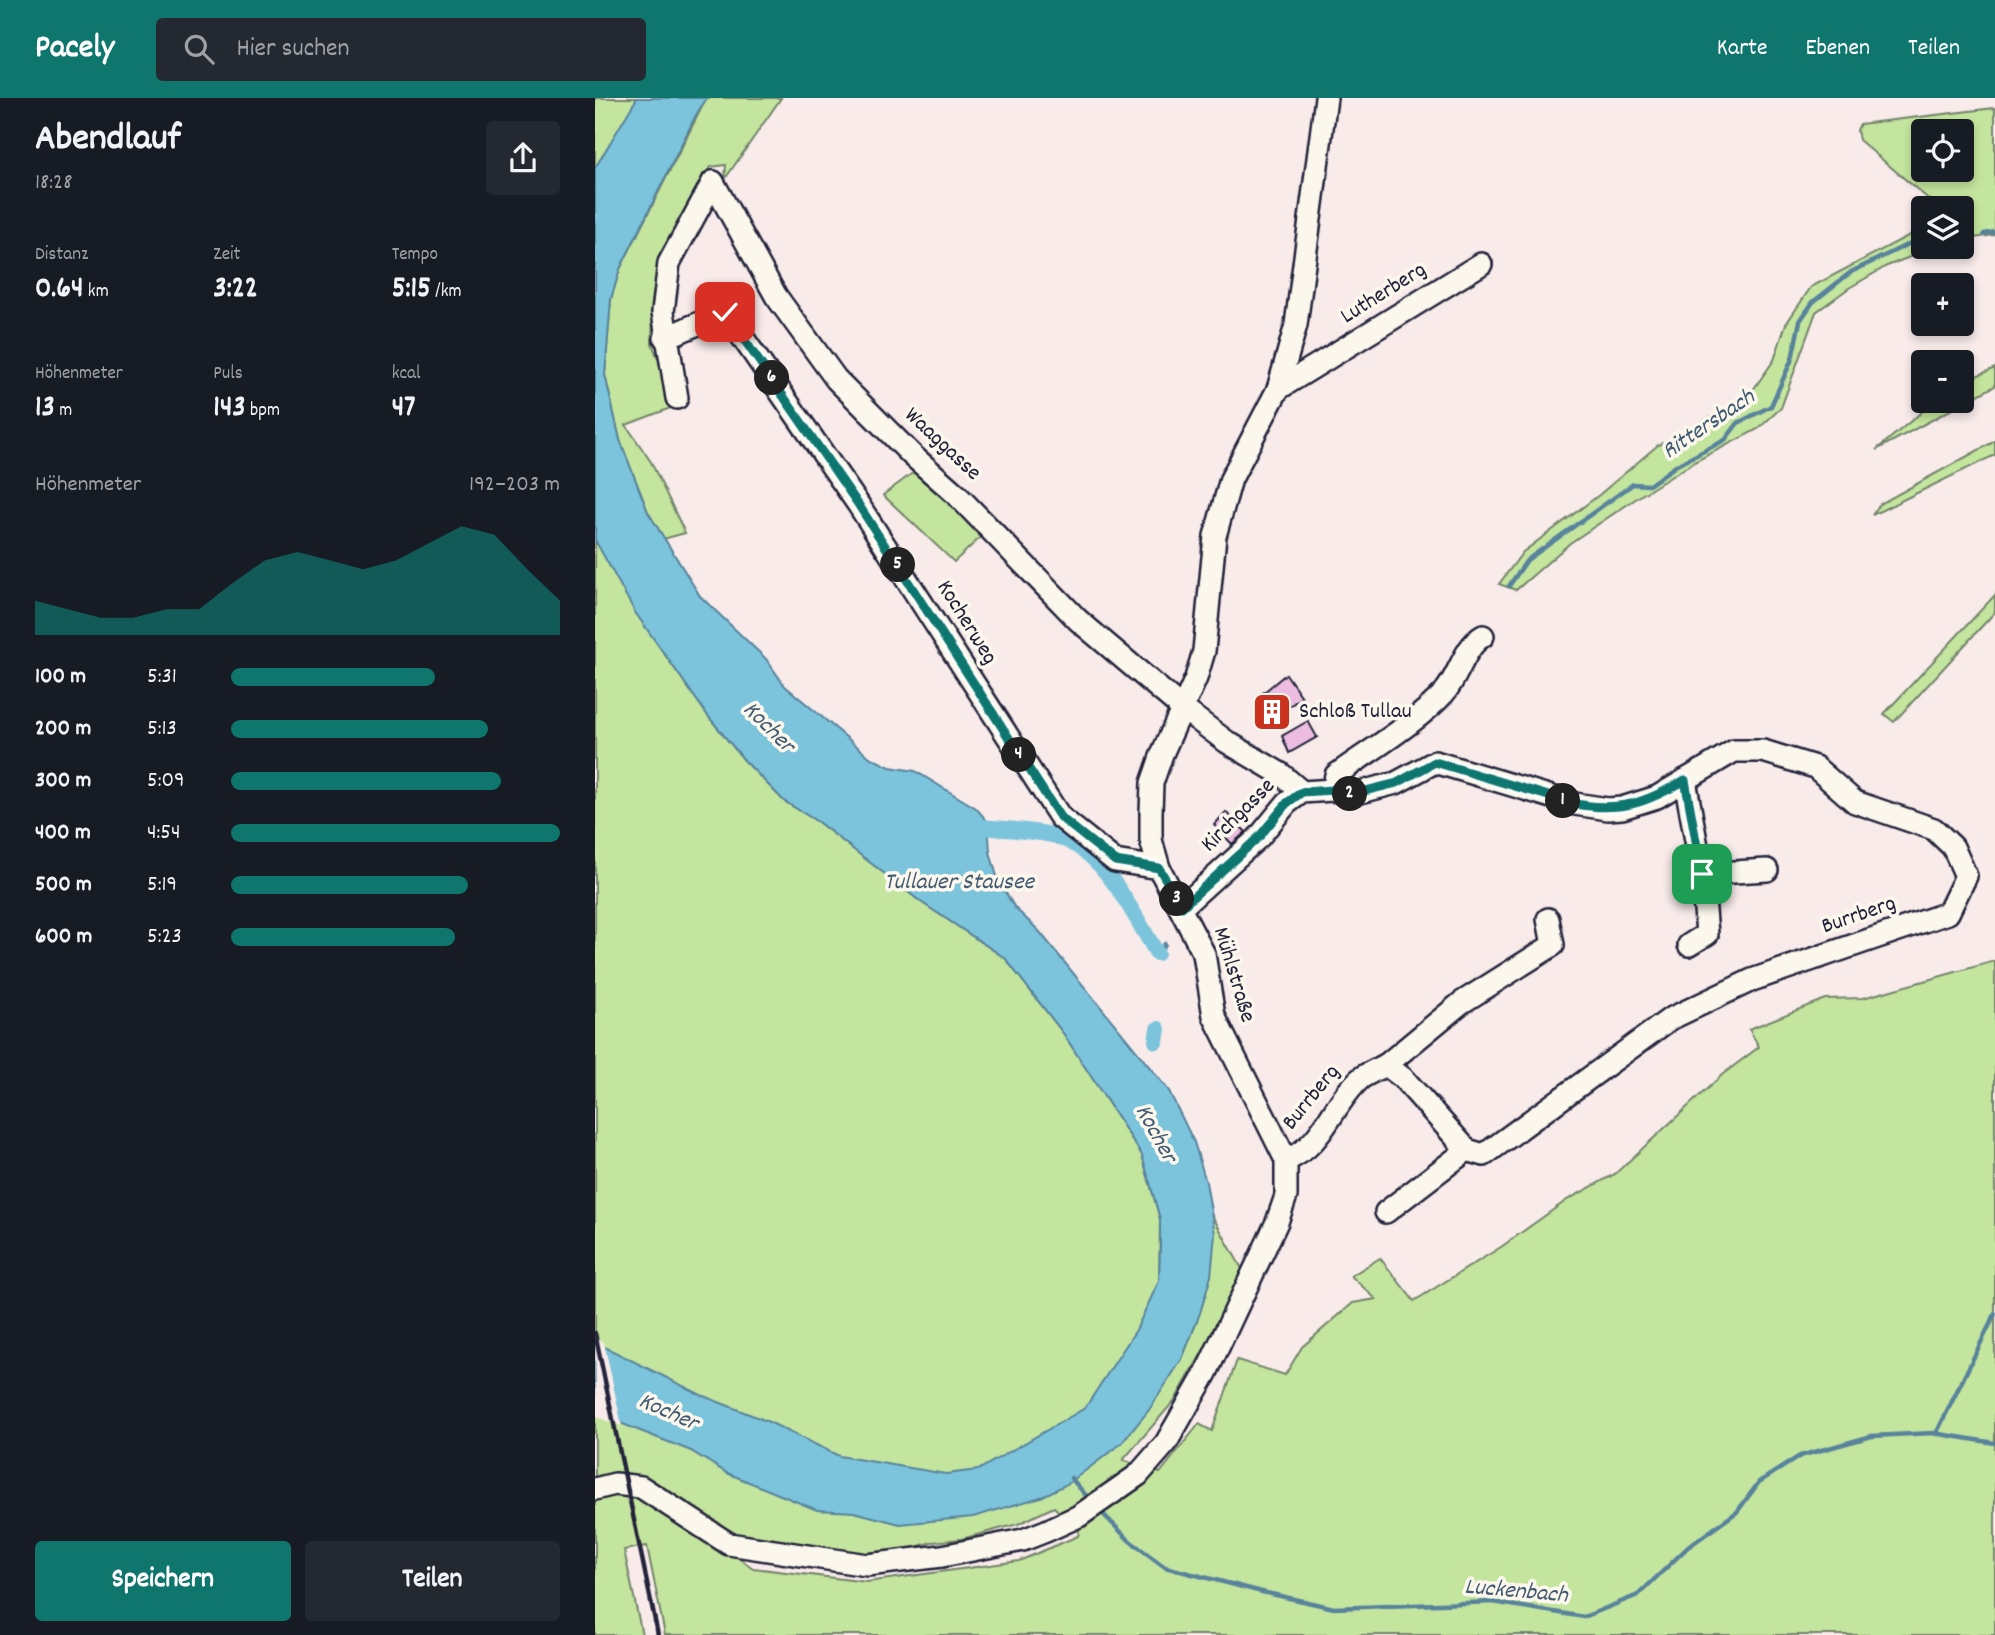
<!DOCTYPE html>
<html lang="de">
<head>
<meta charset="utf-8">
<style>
  :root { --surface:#171b24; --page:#242831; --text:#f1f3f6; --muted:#9ea1a6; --accent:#0f766e }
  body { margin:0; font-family:Dekko,sans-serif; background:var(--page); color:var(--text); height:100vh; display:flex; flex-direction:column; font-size:26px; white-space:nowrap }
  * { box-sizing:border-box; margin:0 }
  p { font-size:23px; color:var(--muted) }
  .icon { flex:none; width:38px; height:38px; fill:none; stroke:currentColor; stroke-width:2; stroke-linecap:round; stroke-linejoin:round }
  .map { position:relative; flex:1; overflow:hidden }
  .side { display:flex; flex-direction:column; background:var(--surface); width:595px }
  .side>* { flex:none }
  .tools { position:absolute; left:1316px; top:21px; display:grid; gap:14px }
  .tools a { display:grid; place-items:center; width:63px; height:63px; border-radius:7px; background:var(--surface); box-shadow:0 4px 10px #0003; font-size:35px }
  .pin { position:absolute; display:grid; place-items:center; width:60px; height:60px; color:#fff; margin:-30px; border-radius:14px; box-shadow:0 4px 10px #0006 }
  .km { position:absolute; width:35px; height:35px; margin:-18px; border-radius:50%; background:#222; color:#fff; font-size:19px; line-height:35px; text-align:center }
  .round { display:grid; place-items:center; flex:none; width:74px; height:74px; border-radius:7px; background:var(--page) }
  .overview { display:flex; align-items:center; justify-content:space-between; height:119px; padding:0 35px }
  h1 { font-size:38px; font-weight:700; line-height:52px }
  .stats { display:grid; grid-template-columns:repeat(3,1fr); gap:10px; height:119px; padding:7px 35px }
  .stats div { display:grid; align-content:center }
  .stats b { font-size:30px; font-weight:700 }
  .stats small { font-size:19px; font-weight:400 }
  .stats p { font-size:19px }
  .chart { height:196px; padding:14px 35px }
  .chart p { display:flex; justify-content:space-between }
  .chart svg { width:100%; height:126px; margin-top:7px; fill:var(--accent); opacity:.7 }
  .primary-button { display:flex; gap:14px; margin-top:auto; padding:14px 35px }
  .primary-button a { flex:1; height:80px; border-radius:7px; background:var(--accent); color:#fff; font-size:28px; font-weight:700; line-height:80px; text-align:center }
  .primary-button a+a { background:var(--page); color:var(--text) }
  ul { padding:0 35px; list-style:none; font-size:23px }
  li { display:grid; grid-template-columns:112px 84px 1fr; align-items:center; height:52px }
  li i { height:18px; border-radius:9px; background:var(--accent) }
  header { display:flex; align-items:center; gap:42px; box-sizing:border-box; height:98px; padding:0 35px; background:var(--accent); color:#fff }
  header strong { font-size:33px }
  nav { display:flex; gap:38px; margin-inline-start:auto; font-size:24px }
  .search { width:490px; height:63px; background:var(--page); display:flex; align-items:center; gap:18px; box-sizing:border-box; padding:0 24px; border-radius:7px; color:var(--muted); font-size:26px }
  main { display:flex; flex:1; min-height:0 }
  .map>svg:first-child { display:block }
</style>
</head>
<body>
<header>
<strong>Pacely</strong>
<div class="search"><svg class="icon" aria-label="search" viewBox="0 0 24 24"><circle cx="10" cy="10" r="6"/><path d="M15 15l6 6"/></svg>Hier suchen</div>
<nav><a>Karte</a><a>Ebenen</a><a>Teilen</a></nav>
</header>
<main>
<section class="side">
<div class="overview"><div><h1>Abendlauf</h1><p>18:28</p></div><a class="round"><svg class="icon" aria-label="share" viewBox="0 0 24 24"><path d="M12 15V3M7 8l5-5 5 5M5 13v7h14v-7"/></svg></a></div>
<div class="stats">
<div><p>Distanz</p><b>0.64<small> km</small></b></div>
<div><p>Zeit</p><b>3:22</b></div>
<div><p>Tempo</p><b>5:15<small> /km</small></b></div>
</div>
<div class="stats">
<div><p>Höhenmeter</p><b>13<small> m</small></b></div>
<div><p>Puls</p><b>143<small> bpm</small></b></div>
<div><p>kcal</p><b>47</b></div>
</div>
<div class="chart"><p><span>Höhenmeter</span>192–203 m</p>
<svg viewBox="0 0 160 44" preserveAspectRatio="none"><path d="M0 44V32L10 35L20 38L30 38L40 35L50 35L60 26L70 18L80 15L90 18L100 21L110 18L120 12L130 6L140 9L150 21L160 32V44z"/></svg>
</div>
<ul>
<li><b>100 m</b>5:31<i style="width:62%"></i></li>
<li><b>200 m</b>5:13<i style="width:78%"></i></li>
<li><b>300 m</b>5:09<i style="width:82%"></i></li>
<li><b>400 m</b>4:54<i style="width:100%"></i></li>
<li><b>500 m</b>5:19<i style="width:72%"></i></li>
<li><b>600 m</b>5:23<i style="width:68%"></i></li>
</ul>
<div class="primary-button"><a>Speichern</a><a>Teilen</a></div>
</section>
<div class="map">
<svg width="1400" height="1537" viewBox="0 0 1400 1537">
  <rect width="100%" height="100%" fill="#f8ebea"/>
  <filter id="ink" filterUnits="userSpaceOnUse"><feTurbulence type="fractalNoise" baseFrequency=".0143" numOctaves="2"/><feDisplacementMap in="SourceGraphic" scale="14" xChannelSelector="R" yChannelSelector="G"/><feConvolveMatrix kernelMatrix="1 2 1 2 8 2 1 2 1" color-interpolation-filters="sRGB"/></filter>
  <g filter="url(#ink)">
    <g fill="#c4e59d" stroke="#73846c" stroke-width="2" fill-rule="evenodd">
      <path d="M 0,0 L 47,0 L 0,111 Z"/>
      <path d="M 98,0 L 186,0 L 130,81 L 131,67 L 116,69 L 74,149 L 58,211 L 57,245 L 81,308 L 31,327 L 56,364 L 90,435 L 68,441 L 53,414 L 25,342 L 10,277 L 16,201 L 25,171 L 109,5 Z"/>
      <path d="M 1400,10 L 1400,137 L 1379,140 L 1367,130 L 1367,110 L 1344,110 L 1264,42 L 1262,32 L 1265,26 ZM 1328,33 L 1367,33 L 1367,72 L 1328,72 Z"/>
      <path d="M 1328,130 L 1328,149 L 1340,149 L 1292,168 L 1254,190 L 1221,214 L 1186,310 L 1163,331 L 1103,362 L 1048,396 L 975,445 L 921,492 L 904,486 L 928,454 L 1004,397 L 1063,347 L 1153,299 L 1179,262 L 1191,226 L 1216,189 Z"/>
      <path d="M 1400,270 L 1400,288 L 1281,352 L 1340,303 L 1367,303 L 1367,284 Z"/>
      <path d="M 1400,343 L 1400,357 L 1277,417 L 1285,406 Z"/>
      <path d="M 319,374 L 388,437 L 359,464 L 288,397 Z"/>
      <path d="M 0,430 L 40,514 L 113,618 L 149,662 L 189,703 L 223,724 L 326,804 L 410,860 L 468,935 L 547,1057 L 565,1121 L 564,1183 L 587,1261 C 606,1213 627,1165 614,1112 L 651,1178 L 580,1302 L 528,1362 L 565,1375 L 604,1326 L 617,1333 L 642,1262 L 690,1277 L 707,1249 L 758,1205 L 781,1201 L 756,1178 L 785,1160 L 819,1203 L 906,1149 L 972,1102 L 1020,1076 L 1128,976 L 1164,949 L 1154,931 L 1230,901 L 1268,900 L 1400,863 L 1400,1537 L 70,1537 L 52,1448 L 29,1452 L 47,1537 L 0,1537 L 0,1404 L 10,1398 L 36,1396 L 109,1435 L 158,1470 L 272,1484 L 424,1463 L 483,1438 L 484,1433 L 459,1409 L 423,1426 L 366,1441 L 337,1444 L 293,1457 L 242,1457 L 150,1441 L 45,1383 L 0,1382 Z"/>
      <path d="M 1400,497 L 1400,514 L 1299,624 L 1289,616 Z"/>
    </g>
    <path fill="#7cc4dc" stroke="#58839c" stroke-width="2" d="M 42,0 L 112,0 L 101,17 L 25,171 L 16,201 L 10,277 L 25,342 L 53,414 L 105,498 L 171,561 L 190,588 L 276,660 L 295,669 L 320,673 L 381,710 L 393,724 L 395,754 L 403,782 L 420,810 L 444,833 L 574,993 L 599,1044 L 611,1084 L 620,1136 L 616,1178 L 605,1215 L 587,1261 L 554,1312 L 527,1345 L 474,1385 L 446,1399 L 378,1419 L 305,1426 L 259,1414 L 222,1412 L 132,1375 L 96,1353 L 0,1315 L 0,1244 L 106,1297 L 174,1324 L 244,1358 L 351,1376 L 383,1372 L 490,1310 L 541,1232 L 564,1183 L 565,1151 L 565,1121 L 547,1057 L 468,935 L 410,860 L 326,804 L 223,724 L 189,703 L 149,662 L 113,618 L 40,514 L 0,442 L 0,70 Z"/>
    <path fill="#f8ebea" d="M 0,1240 L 9,1244 L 27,1328 L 1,1319 Z"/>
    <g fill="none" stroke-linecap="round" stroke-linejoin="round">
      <g stroke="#58839c" stroke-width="4.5">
        <path d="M 1389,136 L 1400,134"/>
        <path d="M 914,488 L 932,462 L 1038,386 L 1054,387 L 1082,367 L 1130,342 L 1143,325 L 1176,308 L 1197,261 L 1205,223 L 1218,204 L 1256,174 L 1328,139"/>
        <path d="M 562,855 L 570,846"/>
        <path d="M 1341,1336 L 1400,1216"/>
        <path d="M 476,1380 L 495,1402"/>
        <path d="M 503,1411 L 535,1443 L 570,1469 L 667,1494 L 739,1510 L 898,1504 L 989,1519 L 1043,1497 L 1093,1449 L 1142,1414 L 1164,1384 L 1205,1358 L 1277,1338 L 1338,1335 L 1400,1345"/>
      </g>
      <g stroke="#7cc4dc" stroke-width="16">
        <path d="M 374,728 C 402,731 434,731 461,738 C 511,753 537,815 562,855"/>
        <path d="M 561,943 L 563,931"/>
      </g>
    </g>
    <g fill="#ecbde0" stroke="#22223b" stroke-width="2">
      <path d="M 691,576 L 707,599 L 672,624 L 663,599 Z"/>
      <path d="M 713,623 L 722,639 L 694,655 L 687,638 Z"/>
      <path d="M 631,714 L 651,734 L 637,746 L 619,727 Z"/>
    </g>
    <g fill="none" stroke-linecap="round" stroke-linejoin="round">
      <g stroke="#22223b" stroke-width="26">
        <g id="minor">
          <path d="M 118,84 L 181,198 L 241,281 L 318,358 L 361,396 L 483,522 L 587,610 L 632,644 L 686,676 L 707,694"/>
          <path d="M 70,240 L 130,214 L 263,406 L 465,719 L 520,763 L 564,770"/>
          <path d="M 683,291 L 886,166"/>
          <path d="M 82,300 L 68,214 L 74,165 L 118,84"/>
          <path d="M 1090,682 L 1107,776 L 1172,772"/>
          <path d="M 738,692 L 741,677 C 775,652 820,626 849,595 C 864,578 869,549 888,538"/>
          <path d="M 587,809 L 664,739 L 692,705 L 707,694 L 738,692 L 758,696 L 801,685 L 840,664 L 980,706 L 1013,711 L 1027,710 L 1062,699 L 1139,653 L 1168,653 L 1220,669 L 1260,704 L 1339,731 L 1358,749 L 1371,778 L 1353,815 L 1157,882 L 1075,921 L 889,1057 L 872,1052 L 808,980 L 791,967 C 783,971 773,975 766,980 C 737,1005 729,1048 691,1062"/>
          <path d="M 1094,847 L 1112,836 L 1107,776"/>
          <path d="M 791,967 L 866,905 L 958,847 L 953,821"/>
          <path d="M 791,1114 L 872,1052"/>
          <path d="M 0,1391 L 20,1386 L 46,1389 L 134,1446 L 272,1467 L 347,1458 L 428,1442 L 451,1433 L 484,1418 L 543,1377 L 571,1345 L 611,1275 L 682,1124 L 691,1098 L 691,1062 L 619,918 L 609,856 L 564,770 L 556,742 L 556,715 L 557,685 L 567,656 L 601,580 L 609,553 L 620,438 L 636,381 L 683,291 L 701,227 L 731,0"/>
        </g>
      </g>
      <use href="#minor" stroke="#fbf7ec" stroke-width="21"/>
      <path stroke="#22223b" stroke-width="4.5" d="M 0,1235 L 63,1537"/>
    </g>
  </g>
  <g fill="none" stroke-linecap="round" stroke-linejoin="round" filter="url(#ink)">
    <g stroke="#fff" stroke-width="14">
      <path id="route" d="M 130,214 L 263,406 L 465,719 L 520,763 L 564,770 L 587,809 L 664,739 L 692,705 L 707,694 L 738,692 L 758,696 L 802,685 L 840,664 L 980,706 C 1026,714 1051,705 1090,682 L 1107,776"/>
    </g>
    <use href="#route" stroke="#0f766e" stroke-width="9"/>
  </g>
  <defs>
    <g id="building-square" transform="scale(2.0125)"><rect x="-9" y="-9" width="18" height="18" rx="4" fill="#c8321e" stroke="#fbf7ec"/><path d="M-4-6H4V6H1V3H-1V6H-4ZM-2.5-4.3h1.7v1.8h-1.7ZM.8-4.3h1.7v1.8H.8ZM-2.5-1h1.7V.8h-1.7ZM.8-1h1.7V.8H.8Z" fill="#fff"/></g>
  </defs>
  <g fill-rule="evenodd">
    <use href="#building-square" x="677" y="614"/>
  </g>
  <g text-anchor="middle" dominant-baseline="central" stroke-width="7" stroke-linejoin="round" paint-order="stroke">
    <g font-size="23" fill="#22223b" stroke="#fbf7ec">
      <text transform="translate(789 196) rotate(-32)">Lutherberg</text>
      <text transform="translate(347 347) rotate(43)">Waaggasse</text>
      <text transform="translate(371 525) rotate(58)">Kocherweg</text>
      <text transform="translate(644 718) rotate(-45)">Kirchgasse</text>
      <text transform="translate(1264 818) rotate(-19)">Burrberg</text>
      <text transform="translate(638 877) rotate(73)">Mühlstraße</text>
      <text transform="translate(717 1000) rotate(-51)">Burrberg</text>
    </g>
    <g font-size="23" fill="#22223b" stroke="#fbf7ec" text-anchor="start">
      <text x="704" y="614">Schloß Tullau</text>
    </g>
    <g font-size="24" font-style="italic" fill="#425b73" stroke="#fbf7ec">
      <text transform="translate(1114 327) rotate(-34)">Rittersbach</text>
      <text transform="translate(173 630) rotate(45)">Kocher</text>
      <text x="364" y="785">Tullauer Stausee</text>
      <text transform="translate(560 1036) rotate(61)">Kocher</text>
      <text transform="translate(73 1315) rotate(24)">Kocher</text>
      <text transform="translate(921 1494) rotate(5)">Luckenbach</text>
    </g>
  </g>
</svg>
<div class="tools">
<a><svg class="icon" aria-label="locate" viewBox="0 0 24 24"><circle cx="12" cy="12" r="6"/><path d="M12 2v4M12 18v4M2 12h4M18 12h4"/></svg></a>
<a><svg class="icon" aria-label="layers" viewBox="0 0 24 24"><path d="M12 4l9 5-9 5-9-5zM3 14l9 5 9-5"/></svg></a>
<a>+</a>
<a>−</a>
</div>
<div class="pin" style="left:1107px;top:776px;background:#1e9e55"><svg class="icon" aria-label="arrive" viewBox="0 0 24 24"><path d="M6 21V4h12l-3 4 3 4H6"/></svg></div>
<div class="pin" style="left:130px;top:214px;background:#d93025"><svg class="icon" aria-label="check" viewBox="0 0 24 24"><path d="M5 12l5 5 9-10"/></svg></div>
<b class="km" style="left:968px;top:703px">1</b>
<b class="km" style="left:755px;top:696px">2</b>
<b class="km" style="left:582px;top:801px">3</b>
<b class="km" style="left:424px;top:657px">4</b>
<b class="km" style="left:303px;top:467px">5</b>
<b class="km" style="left:177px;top:280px">6</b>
</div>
</main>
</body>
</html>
